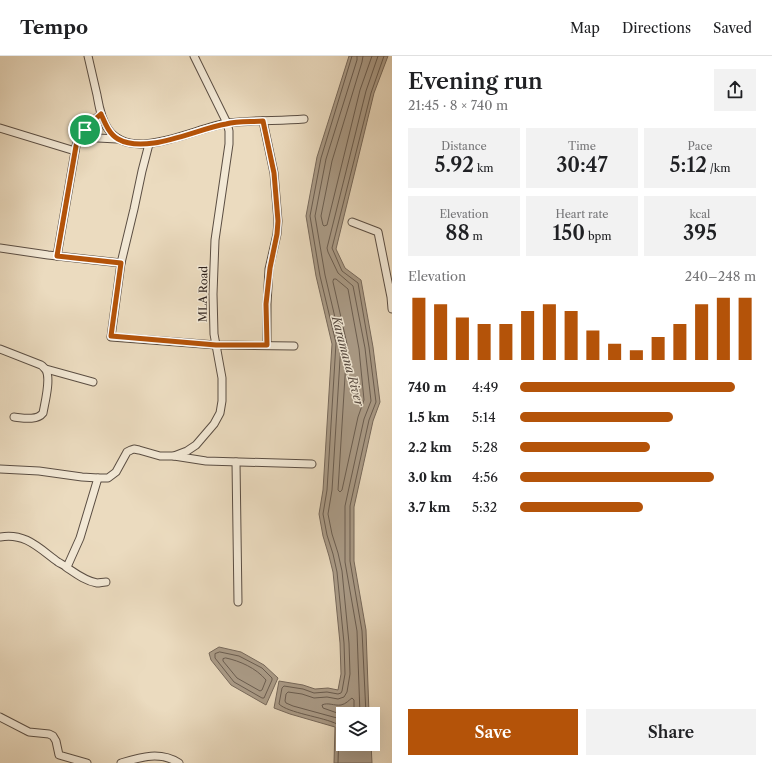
<!DOCTYPE html>
<html lang="en">
<head>
<meta charset="utf-8">
<style>
  :root { --surface:#fff; --page:#f2f2f2; --text:#202124; --muted:#757577; --line:#e0e0e0; --accent:#b45309 }
  body { margin:0; font-family:"Libre Caslon Text",serif; background:var(--page); color:var(--text); height:100vh; display:flex; flex-direction:column; font-size:15px; white-space:nowrap }
  * { box-sizing:border-box; margin:0 }
  p { font-size:13px; color:var(--muted) }
  .icon { flex:none; width:22px; height:22px; fill:none; stroke:currentColor; stroke-width:2; stroke-linecap:round; stroke-linejoin:round }
  .map { position:relative; flex:1; overflow:hidden }
  .panel { display:flex; flex-direction:column; background:var(--surface); width:380px }
  .panel>* { flex:none }
  .tools { position:absolute; left:336px; top:651px; display:grid; gap:8px }
  .tools a { display:grid; place-items:center; width:44px; height:44px; border-radius:0px; background:var(--surface); box-shadow:0 4px 16px #0002; font-size:20px }
  .pin { position:absolute; display:grid; place-items:center; width:34px; height:34px; color:#fff; margin:-17px; border:2px solid #fff; border-radius:50%; box-shadow:0 1px 4px #0007 }
  .round { display:grid; place-items:center; flex:none; width:42px; height:42px; border-radius:0px; background:var(--page) }
  .head { display:flex; align-items:center; justify-content:space-between; height:68px; padding:0 16px }
  h1 { font-size:22px; font-weight:600; line-height:30px }
  .metrics { display:grid; grid-template-columns:repeat(3,1fr); gap:6px; height:68px; padding:4px 16px }
  .metrics div { display:grid; align-content:center; border-radius:0px; background:var(--page); text-align:center }
  .metrics b { font-size:20px; font-weight:600 }
  .metrics small { font-size:11px; font-weight:400 }
  .metrics p { font-size:11px }
  .chart { height:112px; padding:8px 16px }
  .chart p { display:flex; justify-content:space-between }
  .chart svg { width:100%; height:72px; margin-top:4px; stroke:var(--accent); stroke-width:6 }
  .action { display:flex; gap:8px; margin-top:auto; padding:8px 16px }
  .action a { flex:1; height:46px; border-radius:0px; background:var(--accent); color:#fff; font-size:16px; font-weight:600; line-height:46px; text-align:center }
  .action a+a { background:var(--page); color:var(--text) }
  ul { padding:0 16px; list-style:none; font-size:13px }
  li { display:grid; grid-template-columns:64px 48px 1fr; align-items:center; height:30px }
  li i { height:10px; border-radius:5px; background:var(--accent) }
  header { display:flex; align-items:center; gap:24px; box-sizing:border-box; height:56px; padding:0 20px; background:var(--surface); border-bottom:1px solid var(--line) }
  header strong { font-size:19px }
  nav { display:flex; gap:22px; margin-inline-start:auto; font-size:14px }
  main { display:flex; flex:1; min-height:0 }
  .map>svg:first-child { display:block }
</style>
</head>
<body>
<header>
<strong>Tempo</strong>
<nav><a>Map</a><a>Directions</a><a>Saved</a></nav>
</header>
<main>
<div class="map">
<svg width="392" height="707" viewBox="0 0 392 707">
  <rect width="100%" height="100%" fill="#ebdbbf"/>
  <filter id="stains"><feTurbulence type="fractalNoise" baseFrequency=".005" numOctaves="4"/><feColorMatrix values="0 0 0 0 .2 0 0 0 0 .09 0 0 0 0 .02 0 0 0 .5 -.17"/></filter>
  <radialGradient id="worn" r=".72"><stop offset=".6" stop-color="#630" stop-opacity="0"/><stop offset="1" stop-color="#630" stop-opacity=".3"/></radialGradient>
  <g fill="#aa9b87" stroke="#77695b">
    <path d="M 349,0 L 388,0 L 374,37 L 336,193 L 345,212 L 361,224 L 373,291 L 380,346 L 373,365 L 354,451 L 354,505 L 366,574 L 369,658 L 343,658 L 343,688 L 371,688 L 372,707 L 334,707 L 335,671 L 290,658 L 274,652 L 279,625 L 303,629 L 315,633 L 328,632 L 338,634 L 341,618 L 340,587 L 333,516 L 329,500 L 323,480 L 319,458 L 323,434 L 332,288 L 316,220 L 306,160 L 317,101 Z"/>
    <path d="M 219,591 L 241,596 L 264,609 L 278,622 L 266,649 L 231,629 L 211,604 L 209,597 Z"/>
  </g>
  <g fill="none" stroke-linecap="round" stroke-linejoin="round">
    <g stroke="#6a5d50" stroke-width="1">
      <path d="M 363,0 L 362,6 L 332,105 L 321,160 L 323,169 L 324,170 L 327,169 L 360,34 L 372,0"/>
      <path d="M 334,223 L 336,223 L 348,233 L 359,293 L 364,344 L 358,361 L 342,434 L 340,436 L 338,434 L 347,288 L 333,226 Z"/>
      <path d="M 220,596 L 239,600 L 262,612 L 272,622 L 272,624 L 264,642 L 262,642 L 234,626 L 215,602 L 215,598 Z"/>
      <path d="M 226,602 C 240,605 256,612 266,624 L 262,634 L 260,635 L 237,622 L 223,605 L 223,603 Z"/>
      <path d="M 360,658 L 357,575 L 345,506 L 345,450 L 364,363 L 371,345 L 365,292 L 353,230 L 338,217 L 328,196 L 327,192 L 366,35 L 378,0"/>
      <path d="M 366,658 L 362,575 L 350,505 L 350,450 L 369,364 L 376,346 L 369,291 L 358,227 L 342,215 L 332,192 L 371,37 L 384,0"/>
      <path d="M 343,659 L 323,652 L 322,649 C 328,646 334,650 341,649 C 346,648 349,644 352,642 L 354,644 L 354,658"/>
      <path d="M 343,668 L 340,664 L 337,662 L 293,650 L 286,647 L 285,645 L 286,638 L 288,636 L 302,638 L 314,642 L 327,641 L 338,643 L 344,641 L 347,636 L 350,618 L 349,587 L 342,515 L 338,497 L 332,478 L 328,458 L 332,434 L 341,287 L 325,219 L 315,160 L 326,103 L 357,4 L 357,0"/>
      <path d="M 338,707 L 339,672 L 337,668 C 323,661 288,657 279,648 L 282,632 L 284,630 L 303,633 L 314,637 L 327,636 L 338,638 L 341,637 L 342,635 L 345,618 L 344,587 L 337,516 L 333,498 L 327,479 L 323,458 L 327,434 L 336,287 L 320,220 L 310,160 L 321,102 L 352,0"/>
    </g>
    <g stroke="#5b4e43" stroke-width="9">
      <g id="minor">
        <path d="M 88,0 C 91,13 94,26 97,39 C 99,50 101,63 108,73 C 132,108 196,71 228,67 C 254,64 279,65 304,63"/>
        <path d="M 263,65 L 274,117 L 278,165 L 277,178 L 269,213 L 267,248 L 267,289"/>
        <path d="M 0,72 L 75,95"/>
        <path d="M 79,81 L 117,83"/>
        <path d="M 149,88 L 142,115 L 134,153 L 121,207 L 111,281 L 216,289 L 294,290"/>
        <path d="M 352,166 L 378,176 L 391,241 L 392,253"/>
        <path d="M 0,192 L 48,199 L 121,207"/>
        <path d="M 57,200 L 76,90 L 79,81 L 92,66 L 101,58"/>
        <path d="M 0,293 L 41,309 C 43,310 45,313 46,314 C 51,323 45,346 43,357 C 37,365 23,362 14,361"/>
        <path d="M 46,313 L 93,326"/>
        <path d="M 174,400 L 206,405 L 312,408"/>
        <path d="M 236,406 L 238,546"/>
        <path d="M 0,413 L 39,415 L 82,421 L 98,422 L 108,422 L 116,416 L 127,396 L 131,394 L 134,393 L 139,394 L 160,400 L 174,400 L 187,395 L 196,389 L 214,368 L 220,357 L 222,345 L 222,322 L 214,278 L 213,238 L 215,184 L 229,88 L 229,75 L 227,67 L 194,0"/>
        <path d="M 0,481 C 25,476 40,493 58,506 C 61,508 64,509 66,511 C 75,517 85,525 97,527 C 100,527 103,526 106,526"/>
        <path d="M 67,511 L 80,482 L 98,422"/>
        <path d="M 0,661 L 29,676 L 49,678 L 53,680 L 56,685 L 59,699 L 87,707"/>
        <path d="M 121,707 C 141,701 160,695 179,707"/>
      </g>
    </g>
    <use href="#minor" stroke="#f2e8d5" stroke-width="7"/>
  </g>
  <g fill="none" stroke-linecap="round" stroke-linejoin="round">
    <g stroke="#fff" stroke-width="8">
      <path id="route" d="M 101,58 C 105,67 109,78 118,83 C 146,99 196,73 226,68 C 238,65 251,66 263,65 L 274,117 L 278,165 L 277,178 L 270,212 L 266,248 L 267,289 L 216,289 L 111,280 L 121,207 L 57,200 L 76,90 L 79,81 L 92,66 Z"/>
    </g>
    <use href="#route" stroke="#b45309" stroke-width="5"/>
  </g>
  <g text-anchor="middle" dominant-baseline="central" stroke-width="3" stroke-linejoin="round" paint-order="stroke">
    <g font-size="11" fill="#2b1f1a" stroke="#f2e8d5">
      <text transform="translate(203 238) rotate(-89)">MLA Road</text>
    </g>
    <g font-size="12" font-style="italic" fill="#574a40" stroke="#f2e8d5">
      <text transform="translate(348 305) rotate(75)">Karamana River</text>
    </g>
  </g>
  <rect width="100%" height="100%" filter="url(#stains)"/>
  <rect width="100%" height="100%" fill="url(#worn)"/>
</svg>
<div class="tools">
<a><svg class="icon" aria-label="layers" viewBox="0 0 24 24"><path d="M12 4l9 5-9 5-9-5zM3 14l9 5 9-5"/></svg></a>
</div>
<div class="pin" style="left:85px;top:74px;background:#1e9e55"><svg class="icon" aria-label="arrive" viewBox="0 0 24 24"><path d="M6 21V4h12l-3 4 3 4H6"/></svg></div>
</div>
<section class="panel">
<div class="head"><div><h1>Evening run</h1><p>21:45 · 8 × 740 m</p></div><a class="round"><svg class="icon" aria-label="share" viewBox="0 0 24 24"><path d="M12 15V3M7 8l5-5 5 5M5 13v7h14v-7"/></svg></a></div>
<div class="metrics">
<div><p>Distance</p><b>5.92<small> km</small></b></div>
<div><p>Time</p><b>30:47</b></div>
<div><p>Pace</p><b>5:12<small> /km</small></b></div>
</div>
<div class="metrics">
<div><p>Elevation</p><b>88<small> m</small></b></div>
<div><p>Heart rate</p><b>150<small> bpm</small></b></div>
<div><p>kcal</p><b>395</b></div>
</div>
<div class="chart"><p><span>Elevation</span>240–248 m</p>
<svg viewBox="0 0 160 44" preserveAspectRatio="none"><path d="M5 44V6M15 44V10M25 44V18M35 44V22M45 44V22M55 44V14M65 44V10M75 44V14M85 44V26M95 44V34M105 44V38M115 44V30M125 44V22M135 44V10M145 44V6M155 44V6"/></svg>
</div>
<ul>
<li><b>740 m</b>4:49<i style="width:91%"></i></li>
<li><b>1.5 km</b>5:14<i style="width:65%"></i></li>
<li><b>2.2 km</b>5:28<i style="width:55%"></i></li>
<li><b>3.0 km</b>4:56<i style="width:82%"></i></li>
<li><b>3.7 km</b>5:32<i style="width:52%"></i></li>
</ul>
<div class="action"><a>Save</a><a>Share</a></div>
</section>
</main>
</body>
</html>
